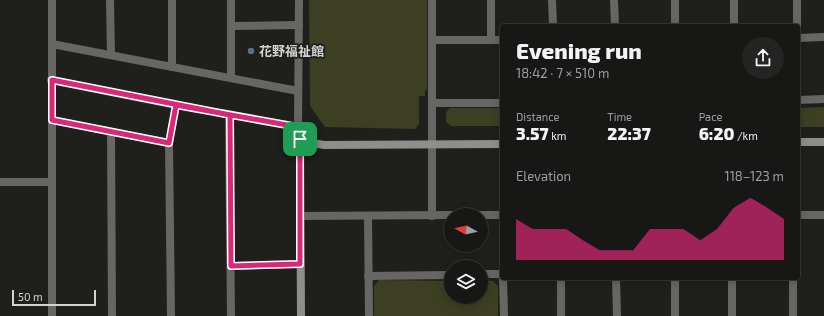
<!DOCTYPE html>
<html lang="en">
<head>
<meta charset="utf-8">
<style>
  :root { --surface:#171715; --page:#242422; --text:#f1f3f6; --muted:#9e9fa0; --line:#363634; --accent:#db2777 }
  body { margin:0; font-family:"Exo 2","Noto Sans JP",sans-serif; background:var(--page); color:var(--text); height:100vh; display:flex; flex-direction:column; font-size:15px; white-space:nowrap }
  * { box-sizing:border-box; margin:0 }
  p { font-size:13px; color:var(--muted) }
  .icon { flex:none; width:22px; height:22px; fill:none; stroke:currentColor; stroke-width:2; stroke-linecap:round; stroke-linejoin:round }
  .map { position:relative; flex:1; overflow:hidden }
  .details { position:absolute; left:500px; top:24px; width:300px; height:256px; display:flex; flex-direction:column; background:var(--surface); border-radius:4px; box-shadow:0 2px 10px #0003,0 0 0 1px var(--line) }
  .details>* { flex:none }
  .needle { width:26px; rotate:278deg }
  .buttons { position:absolute; left:444px; top:208px; display:grid; gap:8px }
  .buttons a { display:grid; place-items:center; width:44px; height:44px; border-radius:50%; background:var(--surface); box-shadow:0 2px 10px #0003,0 0 0 1px var(--line); font-size:20px }
  .scale { position:absolute; left:12px; bottom:10px; width:84px; box-sizing:border-box; padding-left:4px; border:2px solid #d4d3d2; border-top:0; font-size:11px; line-height:14px; white-space:nowrap; color:#d4d3d2; -webkit-text-stroke:3px #1f1f1c; paint-order:stroke }
  .pin { position:absolute; display:grid; place-items:center; width:34px; height:34px; color:#fff; margin:-17px; border-radius:8px; box-shadow:0 2px 6px #0006 }
  .round { display:grid; place-items:center; flex:none; width:42px; height:42px; border-radius:21px; background:var(--page) }
  .overview { display:flex; align-items:center; justify-content:space-between; height:68px; padding:0 16px }
  h1 { font-size:22px; font-weight:800; line-height:30px }
  .figures { display:grid; grid-template-columns:repeat(3,1fr); gap:6px; height:68px; padding:4px 16px }
  .figures div { display:grid; align-content:center }
  .figures b { font-size:17px; font-weight:800 }
  .figures small { font-size:11px; font-weight:400 }
  .figures p { font-size:11px }
  .chart { height:112px; padding:8px 16px }
  .chart p { display:flex; justify-content:space-between }
  .chart svg { width:100%; height:72px; margin-top:4px; fill:var(--accent); opacity:.7 }
  .map>svg:first-child { display:block }
</style>
</head>
<body>
<div class="map">
<svg width="824" height="316" viewBox="0 0 824 316">
  <rect width="100%" height="100%" fill="#1f1f1c"/>
  <g fill="#3d3f22">
    <path d="M 309,0 L 427,0 L 427,89 L 425,91 L 425,96 L 419,96 L 419,124 L 415,129 L 325,127 L 310,106 Z"/>
    <path d="M 824,107 L 824,127 L 798,127 L 798,108 Z"/>
    <path d="M 450,108 L 502,108 L 502,126 L 451,126 L 446,122 L 446,112 Z"/>
    <path d="M 379,280 L 451,281 L 451,297 L 481,297 L 481,281 L 493,281 L 498,286 L 498,316 L 374,316 L 374,286 Z"/>
  </g>
  <g fill="none" stroke-linecap="round" stroke-linejoin="round">
    <g stroke="#676665" stroke-width="8">
      <path d="M 52,0 L 52,316"/>
      <path d="M 110,0 L 111,55"/>
      <path d="M 172,0 L 172,67"/>
      <path d="M 299,0 L 298,127 L 300,139"/>
      <path d="M 432,0 L 432,216"/>
      <path d="M 552,0 L 553,26"/>
      <path d="M 614,0 L 615,26"/>
      <path d="M 675,0 L 675,26"/>
      <path d="M 734,0 L 734,26"/>
      <path d="M 797,0 L 797,26"/>
      <path d="M 231,26 L 299,25"/>
      <path d="M 798,38 L 824,37"/>
      <path d="M 432,40 L 502,40"/>
      <path d="M 491,40 L 491,0"/>
      <path d="M 52,44 L 298,91"/>
      <path d="M 231,78 L 231,0"/>
      <path d="M 51,80 L 176,105 L 298,127"/>
      <path d="M 798,100 L 824,99"/>
      <path d="M 432,103 L 502,103"/>
      <path d="M 229,115 L 231,316"/>
      <path d="M 52,120 L 169,143"/>
      <path d="M 111,132 L 112,316"/>
      <path d="M 0,182 L 51,182"/>
      <path d="M 481,215 L 502,215"/>
      <path d="M 798,215 L 824,215"/>
      <path d="M 300,216 L 451,215"/>
      <path d="M 368,216 L 369,316"/>
      <path d="M 231,266 L 300,264"/>
      <path d="M 481,274 L 502,274"/>
      <path d="M 368,276 L 451,275"/>
      <path d="M 503,278 L 504,316"/>
      <path d="M 561,278 L 561,316"/>
      <path d="M 616,278 L 617,316"/>
      <path d="M 675,278 L 675,316"/>
      <path d="M 732,278 L 732,316"/>
      <path d="M 171,316 L 169,143 L 176,105"/>
      <path d="M 793,316 L 793,278"/>
    </g>
    <g stroke="#908e8d" stroke-width="8">
      <path d="M 798,142 L 824,142"/>
      <path d="M 301,316 L 300,139 L 312,143 L 324,145 L 502,144"/>
    </g>
  </g>
  <g fill="none" stroke-linecap="round" stroke-linejoin="round">
    <g stroke="#fff" stroke-width="8">
      <path id="route" d="M 300,139 L 298,127 L 176,105 L 169,143 L 52,120 L 52,80 L 230,115 L 231,266 L 300,264 L 300,139"/>
    </g>
    <use href="#route" stroke="#db2777" stroke-width="5"/>
  </g>
  <circle fill="#5c6f8a" stroke="#1f1f1c" stroke-width="1.5" cx="251" cy="51" r="4"/>
  <g text-anchor="middle" dominant-baseline="central" stroke-width="3.5" stroke-linejoin="round" paint-order="stroke">
    <g font-size="13" font-weight="bold" fill="#d4d3d2" stroke="#1f1f1c" text-anchor="start">
      <text x="259" y="51">花野福祉館</text>
    </g>
  </g>
</svg>
<div class="buttons">
<a><svg class="needle" viewBox="-14 -14 28 28"><path d="M0-13l5 13h-10z" fill="#e53935"/><path d="M0 13l5-13h-10z" fill="#9e9fa0"/></svg></a>
<a><svg class="icon" aria-label="layers" viewBox="0 0 24 24"><path d="M12 4l9 5-9 5-9-5zM3 14l9 5 9-5"/></svg></a>
</div>
<div class="scale">50 m</div>
<div class="pin" style="left:300px;top:139px;background:#1e9e55"><svg class="icon" aria-label="arrive" viewBox="0 0 24 24"><path d="M6 21V4h12l-3 4 3 4H6"/></svg></div>
<section class="details">
<div class="overview"><div><h1>Evening run</h1><p>18:42 · 7 × 510 m</p></div><a class="round"><svg class="icon" aria-label="share" viewBox="0 0 24 24"><path d="M12 15V3M7 8l5-5 5 5M5 13v7h14v-7"/></svg></a></div>
<div class="figures">
<div><p>Distance</p><b>3.57<small> km</small></b></div>
<div><p>Time</p><b>22:37</b></div>
<div><p>Pace</p><b>6:20<small> /km</small></b></div>
</div>
<div class="chart"><p><span>Elevation</span>118–123 m</p>
<svg viewBox="0 0 160 44" preserveAspectRatio="none"><path d="M0 44V19L10 25L20 25L30 25L40 32L50 38L60 38L70 38L80 25L90 25L100 25L110 32L120 25L130 12L140 6L150 12L160 19V44z"/></svg>
</div>
</section>
</div>
</body>
</html>
